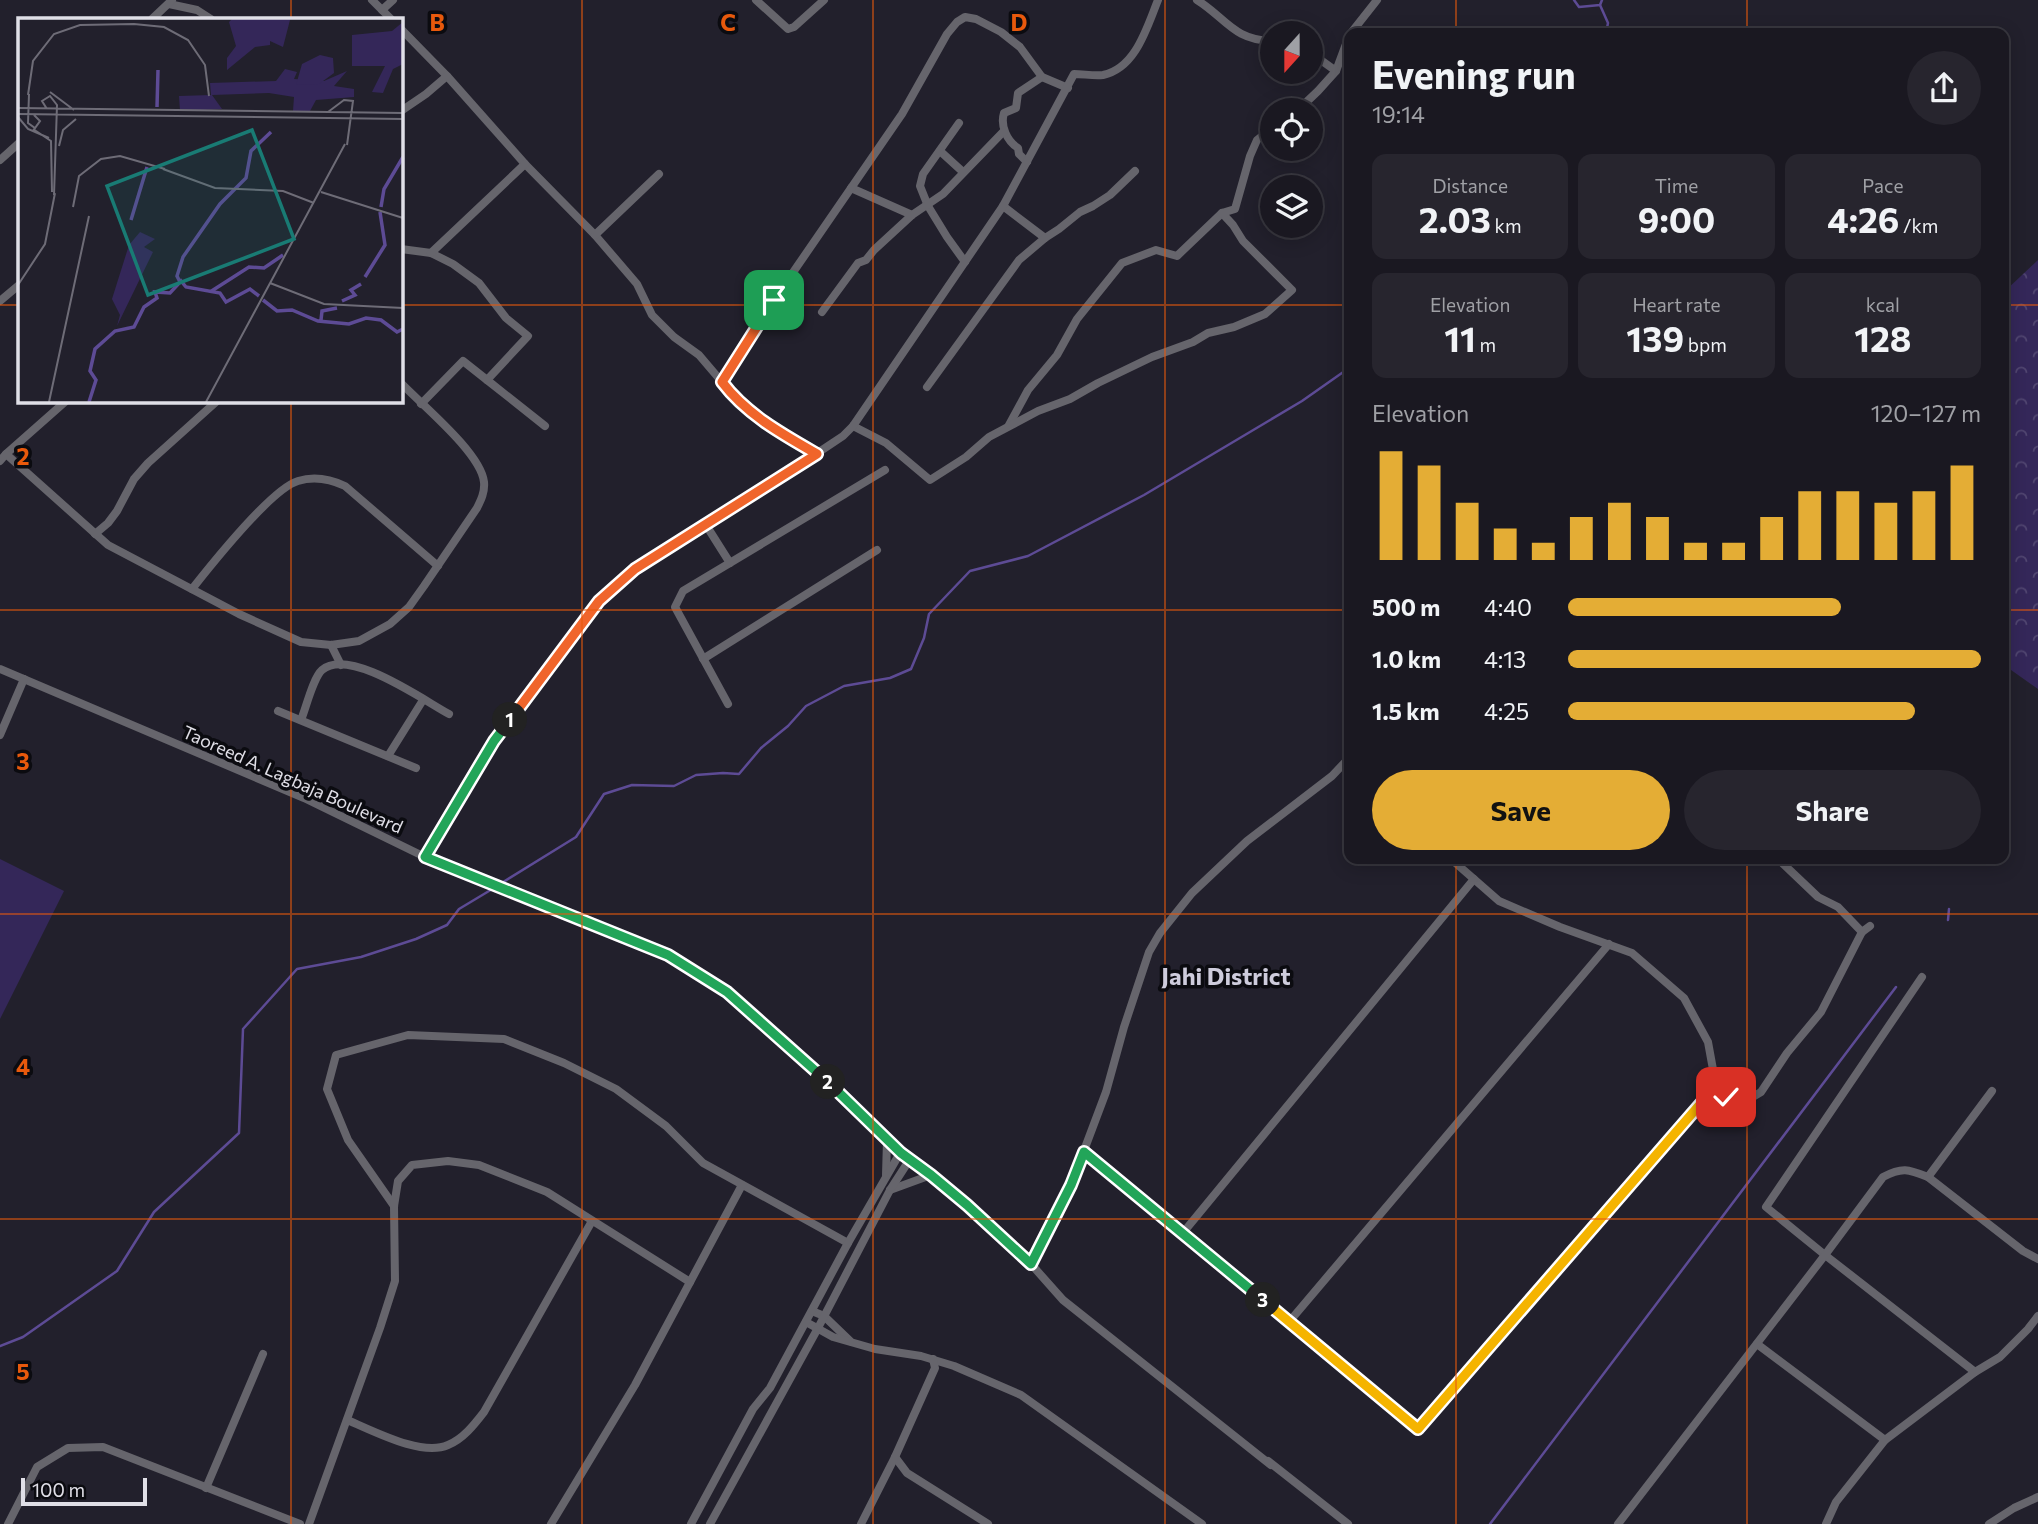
<!DOCTYPE html>
<html lang="en">
<head>
<meta charset="utf-8">
<style>
  :root { --surface:#1a1821; --page:#27252e; --text:#f1f3f6; --muted:#9fa0a5; --line:#38373f; --accent:#e4ad35 }
  body { margin:0; font-family:Commissioner,sans-serif; background:var(--page); color:var(--text); height:100vh; display:flex; flex-direction:column; font-size:26px; white-space:nowrap }
  * { box-sizing:border-box; margin:0 }
  p { font-size:23px; color:var(--muted) }
  .icon { flex:none; width:38px; height:38px; fill:none; stroke:currentColor; stroke-width:2; stroke-linecap:round; stroke-linejoin:round }
  .map { position:relative; flex:1; overflow:hidden }
  .panel { position:absolute; left:1344px; top:28px; width:665px; height:836px; display:flex; flex-direction:column; background:var(--surface); border-radius:14px; box-shadow:0 4px 18px #0003,0 0 0 2px var(--line) }
  .panel>* { flex:none }
  .needle { width:46px; rotate:201deg }
  .fabs { position:absolute; left:1260px; top:21px; display:grid; gap:14px }
  .fabs a { display:grid; place-items:center; width:63px; height:63px; border-radius:50%; background:var(--surface); box-shadow:0 4px 18px #0003,0 0 0 2px var(--line); font-size:35px }
  .scale { position:absolute; left:21px; bottom:18px; width:126px; box-sizing:border-box; padding-left:7px; border:4px solid #e0dfe7; border-top:0; font-size:19px; line-height:24px; white-space:nowrap; color:#e0dfe7; -webkit-text-stroke:5px #0b0b10; paint-order:stroke }
  .pin { position:absolute; display:grid; place-items:center; width:60px; height:60px; color:#fff; margin:-30px; border-radius:14px; box-shadow:0 4px 10px #0006 }
  .km { position:absolute; width:35px; height:35px; margin:-18px; border-radius:50%; background:#222; color:#fff; font-size:19px; line-height:35px; text-align:center }
  .round { display:grid; place-items:center; flex:none; width:74px; height:74px; border-radius:37px; background:var(--page) }
  .overview { display:flex; align-items:center; justify-content:space-between; height:119px; padding:0 28px }
  h1 { font-size:38px; font-weight:700; line-height:52px }
  .metrics { display:grid; grid-template-columns:repeat(3,1fr); gap:10px; height:119px; padding:7px 28px }
  .metrics div { display:grid; align-content:center; border-radius:14px; background:var(--page); text-align:center }
  .metrics b { font-size:35px; font-weight:700 }
  .metrics small { font-size:19px; font-weight:400 }
  .metrics p { font-size:19px }
  .chart { height:196px; padding:14px 28px }
  .chart p { display:flex; justify-content:space-between }
  .chart svg { width:100%; height:126px; margin-top:7px; stroke:var(--accent); stroke-width:6 }
  .action { display:flex; gap:14px; margin-top:auto; padding:14px 28px }
  .action a { flex:1; height:80px; border-radius:42px; background:var(--accent); color:#111; font-size:28px; font-weight:700; line-height:80px; text-align:center }
  .action a+a { background:var(--page); color:var(--text) }
  ul { padding:0 28px; list-style:none; font-size:23px }
  li { display:grid; grid-template-columns:112px 84px 1fr; align-items:center; height:52px }
  li i { height:18px; border-radius:9px; background:var(--accent) }
  .map>svg:first-child { display:block }
</style>
</head>
<body>
<div class="map">
<svg width="2038" height="1524" viewBox="0 0 2038 1524">
  <defs>
    <pattern id="forest-crowns" width="20" height="18" patternUnits="userSpaceOnUse" patternTransform="scale(1.75)"><rect width="20" height="18" fill="#342759"/><path d="M2 6a3 3 0 1 1 6 0M12 15a3 3 0 1 1 6 0" fill="none" stroke="#514671"/></pattern>
  </defs>
  <rect width="100%" height="100%" fill="#22202c"/>
  <path fill="url(#forest-crowns)" d="M 2038,260 L 2038,689 L 2004,665 L 2004,292 Z"/>
  <path fill="#342759" d="M 0,859 L 64,891 L 0,1019 Z"/>
  <g fill="none" stroke-linecap="round" stroke-linejoin="round">
    <g stroke="#5d4b95" stroke-width="2.5">
      <path d="M 1574,0 L 1579,7 L 1600,5 L 1602,0"/>
      <path d="M 1600,5 L 1608,23 L 1606,33"/>
      <path d="M 500,884 L 576,837 L 604,794 L 632,785 L 674,786 L 696,775 L 723,773 L 739,774 L 761,748 L 788,726 L 806,706 L 844,686 L 890,678 L 911,669 L 924,638 L 929,614 L 970,571 L 1028,556 L 1144,495 L 1302,401 L 1349,368"/>
      <path d="M 1948,920 L 1949,909"/>
      <path d="M 0,1346 L 23,1337 L 117,1271 L 154,1212 L 239,1133 L 243,1029 L 297,969 L 361,957 L 416,939 L 447,925 L 459,909 L 494,888"/>
      <path d="M 1490,1524 L 1896,987"/>
    </g>
    <g stroke="#66656c" stroke-width="8">
      <path d="M 372,0 L 391,19"/>
      <path d="M 756,0 L 788,29 L 794,27 L 824,0"/>
      <path d="M 1197,0 C 1226,18 1233,40 1272,41"/>
      <path d="M 169,4 L 197,10 L 211,19"/>
      <path d="M 382,10 L 393,0"/>
      <path d="M 152,19 L 172,0"/>
      <path d="M 401,29 L 447,76 L 525,164 L 595,235 L 637,284 L 652,315 L 674,337 L 699,355 L 722,382"/>
      <path d="M 1351,33 L 1377,0"/>
      <path d="M 1311,53 L 1336,71"/>
      <path d="M 1298,110 L 1318,91 L 1336,71 L 1349,36"/>
      <path d="M 401,111 L 426,94 L 447,76"/>
      <path d="M 959,123 L 923,174 L 920,186 L 928,206 L 947,237 L 965,262"/>
      <path d="M 940,151 L 963,172"/>
      <path d="M 0,160 L 19,143"/>
      <path d="M 1027,162 L 1019,154 L 1018,148 C 1007,141 1000,126 1004,113 L 1016,108 L 1018,93 L 1042,77"/>
      <path d="M 851,188 L 912,215"/>
      <path d="M 1003,206 L 1045,238"/>
      <path d="M 595,235 L 659,174"/>
      <path d="M 401,249 L 431,253 L 453,264 L 479,283 L 506,318 L 528,336 L 487,380 L 545,426"/>
      <path d="M 431,253 L 525,164"/>
      <path d="M 0,301 L 19,285"/>
      <path d="M 822,312 L 858,263 L 866,260 L 874,250 L 912,215 L 943,194 L 1004,131"/>
      <path d="M 927,387 L 1019,260 L 1045,238 L 1059,229 L 1080,212 L 1093,206 L 1110,195 L 1135,171"/>
      <path d="M 421,404 L 463,361 L 487,380"/>
      <path d="M 1009,425 L 1028,390 L 1057,355 L 1077,319 L 1122,263 L 1156,250 L 1177,256 L 1222,213"/>
      <path d="M 853,426 L 886,443 L 930,480 L 966,457 L 989,437 L 1038,411 L 1070,399 L 1098,383 L 1152,357 L 1193,342 L 1208,333 L 1234,327 L 1265,314 L 1292,290 L 1243,241 L 1233,225 L 1222,213 L 1235,209 L 1250,156 L 1257,140 L 1272,128"/>
      <path d="M 6,454 L 66,401"/>
      <path d="M 817,454 C 782,435 746,414 722,382 L 774,300 L 902,114 L 947,34 L 957,22 L 965,17 L 976,19 L 1001,32 L 1020,47 L 1042,77 L 1068,88"/>
      <path d="M 0,461 L 6,454 L 108,545 L 239,614 L 301,642 L 331,645 L 359,641 L 390,624 L 409,607 L 424,586 L 477,508 C 481,500 485,492 484,482 C 481,453 422,405 401,383"/>
      <path d="M 706,525 L 730,563"/>
      <path d="M 95,534 L 108,523 L 117,511 L 134,479 L 148,463 L 217,401"/>
      <path d="M 192,589 C 211,565 271,489 298,481 C 314,476 330,479 345,486 L 438,566"/>
      <path d="M 331,645 L 341,665"/>
      <path d="M 703,659 L 877,550"/>
      <path d="M 0,669 L 304,798 L 425,857 L 668,955 L 727,992 L 769,1028 L 868,1119 L 900,1153 L 931,1175 L 967,1205 L 1031,1264 L 1063,1300 L 1271,1465"/>
      <path d="M 728,704 L 675,607 L 683,591 L 885,470"/>
      <path d="M 278,711 L 416,768"/>
      <path d="M 301,720 C 306,708 313,678 322,670 C 349,647 423,700 449,714"/>
      <path d="M 0,735 L 24,679"/>
      <path d="M 388,756 L 423,700"/>
      <path d="M 425,857 L 494,741 L 549,666 L 599,601 L 636,569 L 798,466 L 843,436 L 853,426 L 1003,206 L 1074,74 C 1083,74 1094,76 1103,75 C 1136,68 1147,27 1158,0"/>
      <path d="M 1778,859 L 1818,897 L 1838,907 L 1862,932"/>
      <path d="M 1922,977 L 1766,1207 L 1825,1255 L 1975,1372"/>
      <path d="M 1716,1086 L 1726,1097 L 1746,1101 L 1761,1092 L 1787,1053 L 1821,1012 L 1862,932 L 1870,926"/>
      <path d="M 1084,1152 L 1418,1429 L 1716,1086 L 1708,1042 L 1684,998 L 1632,953 L 1560,927 L 1499,901 L 1451,859"/>
      <path d="M 886,1175 L 887,1140"/>
      <path d="M 1928,1177 L 1992,1091"/>
      <path d="M 890,1190 L 931,1175"/>
      <path d="M 394,1206 L 348,1140 L 327,1089 L 336,1055 L 408,1035 L 504,1039 L 564,1063 L 616,1089 L 666,1126 L 703,1163 L 848,1243"/>
      <path d="M 1182,1234 L 1474,879"/>
      <path d="M 1031,1264 L 1071,1185 L 1106,1092 L 1124,1027 L 1149,952 L 1160,933 L 1192,893 L 1247,841 L 1332,776 L 1349,758"/>
      <path d="M 812,1311 L 824,1316 L 850,1341"/>
      <path d="M 806,1322 L 833,1337 L 875,1349 L 921,1356 L 954,1366 L 1021,1395 L 1202,1524"/>
      <path d="M 1289,1322 L 1609,944"/>
      <path d="M 1757,1344 L 1885,1440"/>
      <path d="M 347,1420 C 372,1430 421,1457 448,1445 C 463,1439 474,1425 484,1412 L 592,1221"/>
      <path d="M 895,1457 L 907,1473 L 988,1524"/>
      <path d="M 1268,1461 L 1348,1524"/>
      <path d="M 206,1488 L 263,1354"/>
      <path d="M 8,1524 L 37,1467 L 68,1448 L 103,1447 L 300,1524"/>
      <path d="M 309,1524 L 380,1328 L 395,1281 L 394,1206 L 398,1181 L 412,1165 L 448,1161 L 479,1165 L 547,1192 L 690,1282"/>
      <path d="M 551,1524 L 635,1385 L 742,1185"/>
      <path d="M 691,1524 L 753,1409 L 770,1388 L 848,1243 L 900,1153"/>
      <path d="M 710,1524 L 818,1328 L 890,1190 L 910,1159"/>
      <path d="M 861,1524 L 895,1457 L 935,1368 L 933,1359"/>
      <path d="M 1618,1524 L 1825,1255 L 1883,1177 C 1902,1167 1908,1169 1928,1177 L 2023,1251 L 2038,1259"/>
      <path d="M 1826,1524 L 1836,1502 L 1885,1440 L 1975,1372 L 2000,1357 L 2028,1329 L 2038,1316"/>
      <path d="M 1989,1524 L 2014,1508 L 2038,1497"/>
    </g>
  </g>
  <g fill="none" stroke-linecap="round" stroke-linejoin="round">
    <g stroke="#fff" stroke-width="14">
      <path id="split-1" d="M 510,720 L 599,601 L 635,569 L 817,454 C 782,434 746,414 722,382 L 774,300"/>
    </g>
    <g stroke="#fff" stroke-width="14">
      <path id="split-2" d="M 510,720 L 494,741 L 425,857 L 668,955 L 727,992 L 828,1082"/>
    </g>
    <g stroke="#fff" stroke-width="14">
      <path id="split-3" d="M 828,1082 L 901,1153 L 931,1175 L 967,1205 L 1031,1264 L 1071,1185 L 1084,1152 L 1263,1300"/>
    </g>
    <g stroke="#fff" stroke-width="14">
      <path id="split-4" d="M 1263,1300 L 1418,1429 L 1716,1086 L 1726,1097"/>
    </g>
    <use href="#split-1" stroke="#f0652b" stroke-width="9"/>
    <use href="#split-2" stroke="#22a559" stroke-width="9"/>
    <use href="#split-3" stroke="#22a559" stroke-width="9"/>
    <use href="#split-4" stroke="#f5b400" stroke-width="9"/>
  </g>
  <path fill="none" stroke="#e8590c" stroke-width="2" stroke-opacity="0.55" d="M 291,0 L 291,19M 582,0 L 582,1524M 873,0 L 873,1524M 1165,0 L 1165,1524M 1456,0 L 1456,33M 1747,0 L 1747,33M 0,305 L 19,305M 401,305 L 1349,305M 2004,305 L 2038,305M 291,401 L 291,1524M 0,610 L 1349,610M 2004,610 L 2038,610M 1456,859 L 1456,1524M 1747,859 L 1747,1524M 0,914 L 2038,914M 0,1219 L 2038,1219"/>
  <g text-anchor="middle" dominant-baseline="central" stroke-width="7" stroke-linejoin="round" paint-order="stroke">
    <g font-size="18" fill="#e0dfe7" stroke="#0b0b10">
      <text transform="translate(293 779) rotate(24)">Taoreed A. Lagbaja Boulevard</text>
    </g>
    <g font-size="24" font-weight="bold" fill="#ceccdc" stroke="#0b0b10">
      <text x="1226" y="975">Jahi District</text>
    </g>
  </g>
  <g transform="translate(18 18)">
    <rect width="385" height="385" fill="#22202c"/>
    <path d="M 267,51 L 279,54 L 276,61 L 306,63 L 329,53 L 316,68 L 336,71 L 336,79 L 298,82 L 292,93 L 275,93 L 276,79 L 251,75 L 194,77 L 204,91 L 162,93 L 161,78 L 193,77 L 192,65 L 258,63 Z" fill="#342759"/>
    <path d="M 214,1 L 272,1 L 272,2 L 265,29 L 252,23 L 252,27 L 237,29 L 209,52 L 209,40 L 218,28 L 211,4 ZM 385,4 L 385,46 L 375,51 L 365,75 L 354,74 L 367,48 L 334,48 L 334,17 L 374,13 ZM 302,37 L 315,40 L 316,55 L 301,66 L 278,67 L 284,46 ZM 122,214 L 137,221 L 126,229 L 135,234 L 99,308 L 102,297 L 94,281 L 111,227 Z" fill="#342759"/>
    <path fill="none" stroke="#5d4b95" stroke-width="3.5" d="M 139,89 L 140,52M 363,189 L 366,171 L 385,139M 113,202 L 129,149M 347,259 L 367,227 L 362,194M 162,264 L 159,258 L 165,239 L 202,186 L 228,160 L 233,133 L 253,114M 192,274 L 231,249 L 246,250 L 265,237M 245,282 L 259,293 L 274,292 L 300,303 L 331,306 L 348,300 L 363,302 L 379,314 L 385,311M 324,283 L 337,277 L 333,272 L 343,266M 303,302 L 304,293 L 319,290M 71,384 L 78,362 L 72,353 L 77,331 L 97,313 L 116,309 L 126,289 L 139,280 L 137,274 L 152,275 L 163,263 L 168,269 L 202,275 L 208,284 L 232,271 L 241,278"/>
    <path fill="none" stroke="#6e6c77" stroke-width="2" d="M 32,74 L 56,92M 11,76 L 10,105 L 17,110 L 22,103 L 16,97M 10,77 L 15,43 L 36,16 L 62,7 L 116,6 L 146,9 L 170,22 L 187,47 L 191,78M 0,90 L 385,95M 29,91 L 24,83 L 32,78 L 39,87 L 36,177M 310,94 L 326,82 L 335,83 L 329,127M 0,96 L 385,101M 0,99 L 10,111 L 31,120M 15,111 L 33,123 L 34,174M 41,128 L 45,112 L 58,101M 145,151 L 197,170 L 265,173 L 296,185M 303,174 L 385,200M 55,189 L 61,158 L 83,141 L 102,138 L 147,151M 252,265 L 306,286 L 385,290M 0,267 L 27,226 L 37,175M 31,384 L 71,198M 188,384 L 327,126"/>
    <path fill="#197b74" fill-opacity="0.15" stroke="#197b74" stroke-width="3.5" d="M 234,112 L 276,221 L 130,277 L 89,168 Z"/>
    <rect width="385" height="385" fill="none" stroke="#e0dfe7" stroke-width="3.5"/>
  </g>
  <g font-size="23" text-anchor="middle" font-weight="bold" fill="#e8590c" stroke="#0b0b10" stroke-width="7" stroke-linejoin="round" paint-order="stroke">
    <text x="437" y="31">B</text>
    <text x="728" y="31">C</text>
    <text x="1019" y="31">D</text>
    <text x="23" y="465">2</text>
    <text x="23" y="770">3</text>
    <text x="23" y="1075">4</text>
    <text x="23" y="1380">5</text>
  </g>
</svg>
<div class="fabs">
<a><svg class="needle" viewBox="-14 -14 28 28"><path d="M0-13l5 13h-10z" fill="#e53935"/><path d="M0 13l5-13h-10z" fill="#9fa0a5"/></svg></a>
<a><svg class="icon" aria-label="locate" viewBox="0 0 24 24"><circle cx="12" cy="12" r="6"/><path d="M12 2v4M12 18v4M2 12h4M18 12h4"/></svg></a>
<a><svg class="icon" aria-label="layers" viewBox="0 0 24 24"><path d="M12 4l9 5-9 5-9-5zM3 14l9 5 9-5"/></svg></a>
</div>
<div class="scale">100 m</div>
<div class="pin" style="left:774px;top:300px;background:#1e9e55"><svg class="icon" aria-label="arrive" viewBox="0 0 24 24"><path d="M6 21V4h12l-3 4 3 4H6"/></svg></div>
<div class="pin" style="left:1726px;top:1097px;background:#d93025"><svg class="icon" aria-label="check" viewBox="0 0 24 24"><path d="M5 12l5 5 9-10"/></svg></div>
<b class="km" style="left:510px;top:720px">1</b>
<b class="km" style="left:828px;top:1082px">2</b>
<b class="km" style="left:1263px;top:1300px">3</b>
<section class="panel">
<div class="overview"><div><h1>Evening run</h1><p>19:14</p></div><a class="round"><svg class="icon" aria-label="share" viewBox="0 0 24 24"><path d="M12 15V3M7 8l5-5 5 5M5 13v7h14v-7"/></svg></a></div>
<div class="metrics">
<div><p>Distance</p><b>2.03<small> km</small></b></div>
<div><p>Time</p><b>9:00</b></div>
<div><p>Pace</p><b>4:26<small> /km</small></b></div>
</div>
<div class="metrics">
<div><p>Elevation</p><b>11<small> m</small></b></div>
<div><p>Heart rate</p><b>139<small> bpm</small></b></div>
<div><p>kcal</p><b>128</b></div>
</div>
<div class="chart"><p><span>Elevation</span>120–127 m</p>
<svg viewBox="0 0 160 44" preserveAspectRatio="none"><path d="M5 44V6M15 44V11M25 44V24M35 44V33M45 44V38M55 44V29M65 44V24M75 44V29M85 44V38M95 44V38M105 44V29M115 44V20M125 44V20M135 44V24M145 44V20M155 44V11"/></svg>
</div>
<ul>
<li><b>500 m</b>4:40<i style="width:66%"></i></li>
<li><b>1.0 km</b>4:13<i style="width:100%"></i></li>
<li><b>1.5 km</b>4:25<i style="width:84%"></i></li>
</ul>
<div class="action"><a>Save</a><a>Share</a></div>
</section>
</div>
</body>
</html>
